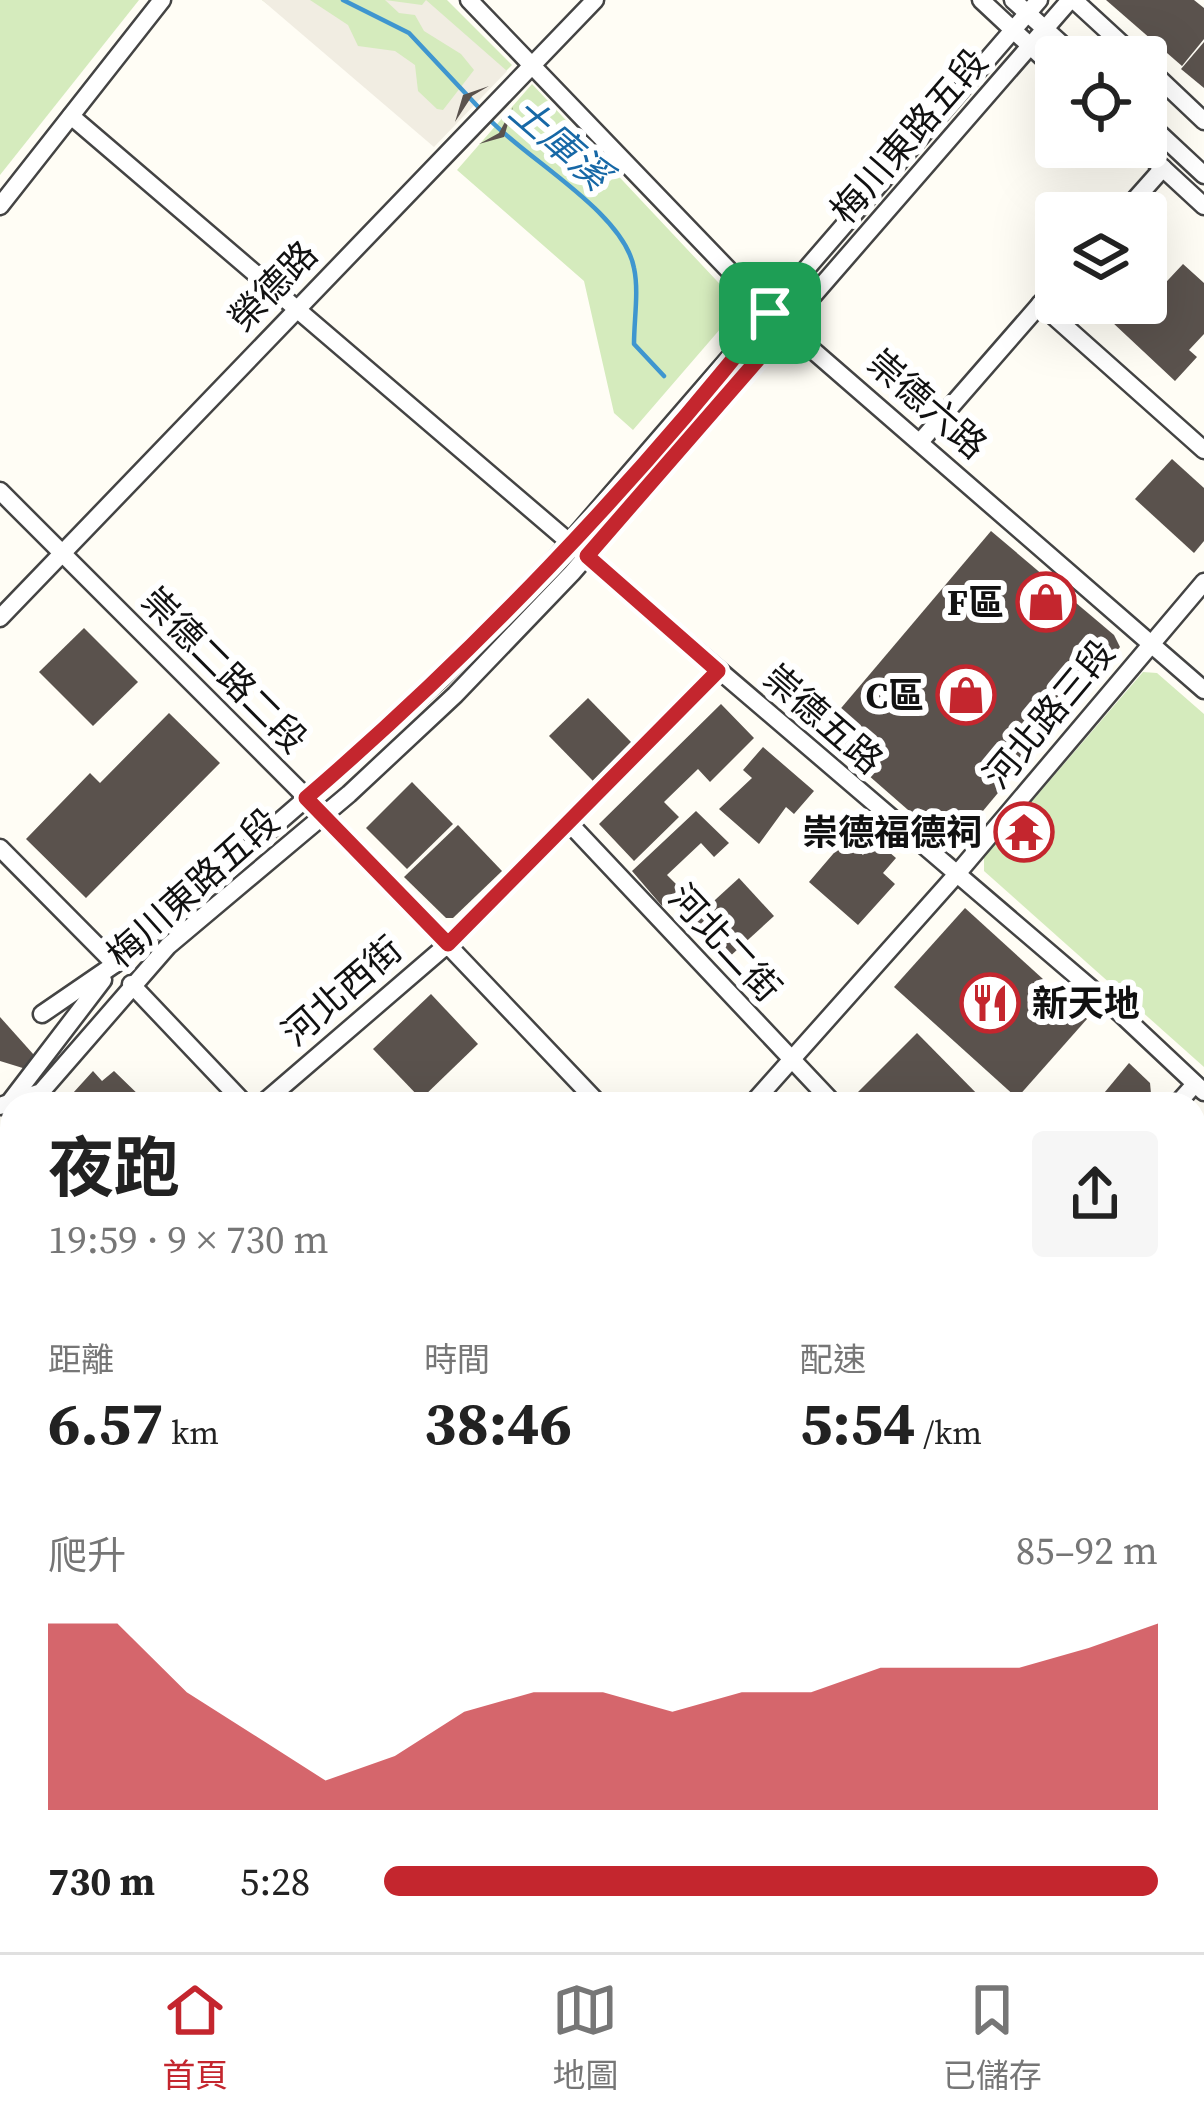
<!DOCTYPE html>
<html lang="zh-TW">
<head>
<meta charset="utf-8">
<style>
  :root { --surface:#fff; --page:#f6f6f6; --text:#222; --muted:#767676; --line:#e0e0e0; --accent:#c4262e }
  body { margin:0; font-family:"Source Serif 4","Noto Sans TC",serif; background:var(--page); color:var(--text); height:100vh; display:flex; flex-direction:column; font-size:45px; white-space:nowrap }
  * { box-sizing:border-box; margin:0 }
  p { font-size:39px; color:var(--muted) }
  .icon { flex:none; width:66px; height:66px; fill:none; stroke:currentColor; stroke-width:2; stroke-linecap:round; stroke-linejoin:round }
  .map { position:relative; flex:1; overflow:hidden }
  .sheet { position:absolute; left:0px; top:1092px; width:1206px; height:861px; display:flex; flex-direction:column; background:var(--surface); border-radius:36px 36px 0 0; box-shadow:0 12px 48px #0002 }
  .sheet>* { flex:none }
  .controls { position:absolute; left:1035px; top:36px; display:grid; gap:24px }
  .controls a { display:grid; place-items:center; width:132px; height:132px; border-radius:12px; background:var(--surface); box-shadow:0 12px 48px #0002; font-size:60px }
  .pin { position:absolute; display:grid; place-items:center; width:102px; height:102px; color:#fff; margin:-51px; border-radius:24px; box-shadow:0 6px 18px #0006 }
  .round { display:grid; place-items:center; flex:none; width:126px; height:126px; border-radius:12px; background:var(--page) }
  .head { display:flex; align-items:center; justify-content:space-between; height:204px; padding:0 48px }
  h1 { font-size:66px; font-weight:700; line-height:90px }
  .figures { display:grid; grid-template-columns:repeat(3,1fr); gap:18px; height:204px; padding:12px 48px }
  .figures div { display:grid; align-content:center }
  .figures b { font-size:60px; font-weight:700 }
  .figures small { font-size:33px; font-weight:400 }
  .figures p { font-size:33px }
  .chart { height:336px; padding:24px 48px }
  .chart p { display:flex; justify-content:space-between }
  .chart svg { width:100%; height:216px; margin-top:12px; fill:var(--accent); opacity:.7 }
  ul { padding:0 48px; list-style:none; font-size:39px }
  li { display:grid; grid-template-columns:192px 144px 1fr; align-items:center; height:90px }
  li i { height:30px; border-radius:15px; background:var(--accent) }
  .tab-bar { display:flex; justify-content:space-around; align-items:center; height:168px; border-top:3px solid var(--line); background:var(--surface); font-size:33px; color:var(--muted) }
  .tab-bar a { display:grid; justify-items:center; gap:6px }
  .tab-bar .selected { color:var(--accent) }
  .map>svg:first-child { display:block }
</style>
</head>
<body>
<div class="map">
<svg width="1204" height="1952" viewBox="0 0 1204 1952">
  <rect width="100%" height="100%" fill="#fffdf5"/>
  <g fill="#d5ebbd">
    <path d="M 0,0 L 139,0 L 0,175 Z"/>
    <path d="M 262,0 L 447,0 L 512,65 L 444,133 Z"/>
    <path d="M 532,84 L 732,297 L 734,313 L 633,430 L 614,413 L 584,281 L 457,170 Z"/>
    <path d="M 1143,672 L 1157,673 L 1204,714 L 1204,1067 L 984,871 L 984,857 Z"/>
  </g>
  <path fill="#f1ede2" d="M 262,0 L 310,0 L 348,25 L 358,46 L 395,51 L 415,65 L 418,91 L 437,109 L 443,110 L 474,70 L 461,54 L 424,31 L 415,15 L 399,13 L 385,0 L 422,5 L 426,0 L 507,71 L 434,147 Z"/>
  <g fill="none" stroke-linecap="round" stroke-linejoin="round">
    <g stroke="#3f96cf" stroke-width="4.5">
      <path d="M 343,0 L 409,33 L 482,111"/>
      <path d="M 490,120 C 528,160 624,213 634,268 C 639,291 634,320 634,344 L 664,376"/>
    </g>
  </g>
  <g fill="#5a524d">
    <path d="M 1106,0 L 1194,0 L 1204,8 L 1204,39 L 1182,66 Z"/>
    <path d="M 1204,42 L 1204,88 L 1181,69 Z"/>
    <path d="M 489,86 L 472,96 L 455,122 L 463,95 Z"/>
    <path d="M 513,107 L 504,137 L 479,144 L 499,133 Z"/>
    <path d="M 1183,264 L 1204,283 L 1204,334 L 1189,350 L 1197,357 L 1175,381 L 1112,322 L 1130,303 L 1140,310 Z"/>
    <path d="M 1172,459 L 1204,488 L 1204,541 L 1194,553 L 1135,499 Z"/>
    <path d="M 991,531 L 1114,635 L 1120,647 L 957,842 L 947,844 L 820,733 Z"/>
    <path d="M 84,628 L 138,682 L 93,726 L 39,672 Z"/>
    <path d="M 588,698 L 632,743 L 593,781 L 549,736 Z"/>
    <path d="M 721,704 L 754,738 L 710,782 L 698,769 L 664,802 L 679,817 L 634,861 L 599,824 Z"/>
    <path d="M 169,713 L 220,763 L 86,898 L 26,839 L 90,773 L 100,783 Z"/>
    <path d="M 763,747 L 814,791 L 794,814 L 786,807 L 759,844 L 719,809 L 752,778 L 743,770 Z"/>
    <path d="M 412,782 L 453,824 L 407,869 L 366,828 Z"/>
    <path d="M 696,811 L 729,843 L 714,857 L 701,843 L 667,875 L 680,888 L 662,906 L 632,871 Z"/>
    <path d="M 1019,819 L 1039,833 L 1030,846 L 1010,831 Z"/>
    <path d="M 458,825 L 502,871 L 453,918 L 446,918 L 404,877 Z"/>
    <path d="M 845,840 L 863,855 L 875,840 L 896,858 L 883,873 L 895,884 L 858,925 L 809,882 Z"/>
    <path d="M 739,878 L 774,916 L 727,959 L 692,921 Z"/>
    <path d="M 965,908 L 1087,1019 L 1017,1098 L 894,987 Z"/>
    <path d="M 431,994 L 478,1044 L 421,1099 L 373,1049 Z"/>
    <path d="M 0,1017 L 34,1055 L 26,1069 L 0,1061 Z"/>
    <path d="M 917,1033 L 987,1104 L 860,1104 L 853,1097 Z"/>
    <path d="M 1129,1063 L 1150,1083 L 1152,1104 L 1095,1104 Z"/>
    <path d="M 93,1071 L 102,1081 L 114,1071 L 145,1101 L 63,1104 Z"/>
    <path d="M 1197,1117 L 1204,1124 L 1204,1277 L 1194,1268 Z"/>
    <path d="M 12,1129 L 12,1157 L 0,1152 L 0,1130 Z"/>
    <path d="M 12,1202 L 12,1229 L 0,1217 Z"/>
    <path d="M 0,1383 L 12,1394 L 12,1445 L 0,1458 Z"/>
    <path d="M 1194,1483 L 1204,1492 L 1204,1596 L 1197,1605 Z"/>
    <path d="M 0,1550 L 12,1562 L 8,1601 L 0,1594 Z"/>
    <path d="M 1202,1619 L 1204,1621 L 1204,1646 L 1194,1637 Z"/>
    <path d="M 1194,1645 L 1204,1655 L 1204,1693 L 1194,1684 Z"/>
    <path d="M 131,1941 L 169,1941 L 158,1952 L 142,1952 Z"/>
    <path d="M 216,1941 L 272,1941 L 257,1952 L 227,1952 Z"/>
    <path d="M 279,1941 L 307,1941 L 307,1947 L 269,1952 Z"/>
    <path d="M 395,1941 L 446,1941 L 457,1952 L 406,1952 Z"/>
    <path d="M 527,1941 L 583,1941 L 572,1952 L 516,1952 Z"/>
    <path d="M 751,1941 L 765,1941 L 777,1952 L 741,1952 Z"/>
    <path d="M 842,1941 L 915,1941 L 921,1952 L 850,1952 Z"/>
  </g>
  <g fill="none" stroke-linecap="round" stroke-linejoin="round">
    <g stroke="#444" stroke-width="21">
      <g id="minor">
        <path d="M 469,0 L 770,313 L 1204,690"/>
        <path d="M 981,0 L 1056,70"/>
        <path d="M 1013,0 L 1076,57"/>
        <path d="M 1074,0 L 1136,57"/>
        <path d="M 1146,66 L 1204,121"/>
        <path d="M 71,116 L 1121,1014 L 1204,1092"/>
        <path d="M 1146,121 L 1204,175"/>
        <path d="M 1140,147 L 1204,206"/>
        <path d="M 0,206 L 162,0"/>
        <path d="M 1123,213 L 1163,168"/>
        <path d="M 1040,304 L 1204,450"/>
        <path d="M 920,442 L 1056,286"/>
        <path d="M 0,491 L 324,815 L 599,1104"/>
        <path d="M 0,618 L 595,0"/>
        <path d="M 570,824 L 834,1104"/>
        <path d="M 0,848 L 115,964"/>
        <path d="M 131,984 L 245,1104"/>
        <path d="M 42,1014 L 115,964 L 332,776 L 441,678 L 537,580 L 1039,0"/>
        <path d="M 9,1103 L 103,980"/>
        <path d="M 262,1104 L 448,944 L 718,671"/>
        <path d="M 752,1104 L 956,875 L 1204,582"/>
        <path d="M 1177,1104 L 1195,1084"/>
        <path d="M 0,1106 L 41,1092 L 168,946 L 349,794 L 455,695 L 572,573 L 1070,0"/>
        <path d="M 0,1331 L 12,1319"/>
        <path d="M 0,1364 L 12,1376"/>
        <path d="M 0,1628 L 12,1615"/>
        <path d="M 1194,1697 L 1204,1707"/>
        <path d="M 1194,1796 L 1204,1786"/>
        <path d="M 0,1842 L 12,1854"/>
        <path d="M 1194,1918 L 1204,1927"/>
        <path d="M 98,1941 L 110,1952"/>
        <path d="M 339,1941 L 350,1952"/>
        <path d="M 807,1941 L 818,1952"/>
        <path d="M 6,1952 L 16,1941"/>
      </g>
    </g>
    <g stroke="#222" stroke-width="26">
      <g id="major">
        <path d="M 1194,1354 L 1204,1342"/>
        <path d="M 1194,1396 L 1204,1386"/>
        <path d="M 665,1952 L 675,1941"/>
        <path d="M 700,1952 L 710,1941"/>
      </g>
    </g>
    <use href="#minor" stroke="#fff" stroke-width="16"/>
    <use href="#major" stroke="#f9d66b" stroke-width="21"/>
  </g>
  <g fill="none" stroke-linecap="round" stroke-linejoin="round">
    <g stroke="#fff" stroke-width="24">
      <path id="route" d="M 770,313 L 787,326 L 587,556 L 718,671 L 448,944 L 306,798 C 473,654 634,486 770,313 Z"/>
    </g>
    <use href="#route" stroke="#c4262e" stroke-width="15"/>
  </g>
  <defs>
    <g id="shop-ring" transform="scale(3)"><circle r="9.5" fill="#fff" stroke="#c4262e" stroke-width="1.5"/><path d="M-5-2.5h2.3a2.7 3.5 0 0 1 5.4 0H5L5.5 6h-11ZM-1.5-2.5h3a1.5 2.3 0 0 0-3 0Z" fill="#c4262e"/></g>
    <g id="temple-ring" transform="scale(3)"><circle r="9.5" fill="#fff" stroke="#c4262e" stroke-width="1.5"/><path d="M0-6L5-2H3V0L6.5 2.5H4V6H1.5V3h-3V6H-4V2.5H-6.5L-3 0V-2H-5Z" fill="#c4262e"/></g>
    <g id="restaurant-ring" transform="scale(3)"><circle r="9.5" fill="#fff" stroke="#c4262e" stroke-width="1.5"/><path d="M-5-6h1v4h1v-4h1v4h1v-4h1v5L-1.5 .5V6h-2V.5L-5-1ZM5-6V6H3V1.5H1.5Q1.5-4 5-6Z" fill="#c4262e"/></g>
  </defs>
  <g fill-rule="evenodd">
    <use href="#shop-ring" x="1046" y="602"/>
    <use href="#shop-ring" x="966" y="695"/>
    <use href="#temple-ring" x="1024" y="832"/>
    <use href="#restaurant-ring" x="990" y="1003"/>
  </g>
  <g text-anchor="middle" dominant-baseline="central" stroke-width="12" stroke-linejoin="round" paint-order="stroke">
    <g font-size="36" fill="#111" stroke="#fff">
      <text transform="translate(909 136) rotate(-49)">梅川東路五段</text>
      <text transform="translate(273 286) rotate(-46)">榮德路</text>
      <text transform="translate(927 404) rotate(41)">崇德六路</text>
      <text transform="translate(224 670) rotate(45)">崇德二路二段</text>
      <text transform="translate(1049 714) rotate(-50)">河北路三段</text>
      <text transform="translate(823 719) rotate(41)">崇德五路</text>
      <text transform="translate(193 888) rotate(-42)">梅川東路五段</text>
      <text transform="translate(725 943) rotate(47)">河北二街</text>
      <text transform="translate(342 991) rotate(-41)">河北西街</text>
    </g>
    <g font-size="36" font-weight="bold" fill="#111" stroke="#fff" text-anchor="end">
      <text x="1004" y="602">F區</text>
      <text x="924" y="695">C區</text>
      <text x="982" y="832">崇德福德祠</text>
      <text x="1032" y="1003" text-anchor="start">新天地</text>
    </g>
    <g font-size="39" font-style="italic" fill="#1768a6" stroke="#fff">
      <text transform="translate(560 143) rotate(41)">土庫溪</text>
    </g>
  </g>
</svg>
<div class="controls">
<a><svg class="icon" aria-label="locate" viewBox="0 0 24 24"><circle cx="12" cy="12" r="6"/><path d="M12 2v4M12 18v4M2 12h4M18 12h4"/></svg></a>
<a><svg class="icon" aria-label="layers" viewBox="0 0 24 24"><path d="M12 4l9 5-9 5-9-5zM3 14l9 5 9-5"/></svg></a>
</div>
<div class="pin" style="left:770px;top:313px;background:#1e9e55"><svg class="icon" aria-label="arrive" viewBox="0 0 24 24"><path d="M6 21V4h12l-3 4 3 4H6"/></svg></div>
<section class="sheet">
<div class="head"><div><h1>夜跑</h1><p>19:59 · 9 × 730 m</p></div><a class="round"><svg class="icon" aria-label="share" viewBox="0 0 24 24"><path d="M12 15V3M7 8l5-5 5 5M5 13v7h14v-7"/></svg></a></div>
<div class="figures">
<div><p>距離</p><b>6.57<small> km</small></b></div>
<div><p>時間</p><b>38:46</b></div>
<div><p>配速</p><b>5:54<small> /km</small></b></div>
</div>
<div class="chart"><p><span>爬升</span>85–92 m</p>
<svg viewBox="0 0 160 44" preserveAspectRatio="none"><path d="M0 44V6L10 6L20 20L30 29L40 38L50 33L60 24L70 20L80 20L90 24L100 20L110 20L120 15L130 15L140 15L150 11L160 6V44z"/></svg>
</div>
<ul>
<li><b>730 m</b>5:28<i style="width:100%"></i></li>
</ul>
</section>
</div>
<nav class="tab-bar">
<a class="selected"><svg class="icon" aria-label="home" viewBox="0 0 24 24"><path d="M3 11l9-7 9 7M6 9v11h12V9"/></svg>首頁</a>
<a><svg class="icon" aria-label="map" viewBox="0 0 24 24"><path d="M3 6l6-2 6 2 6-2v14l-6 2-6-2-6 2zM9 4v14M15 6v14"/></svg>地圖</a>
<a><svg class="icon" aria-label="saved" viewBox="0 0 24 24"><path d="M7 4h10v16l-5-4-5 4z"/></svg>已儲存</a>
</nav>
</body>
</html>
